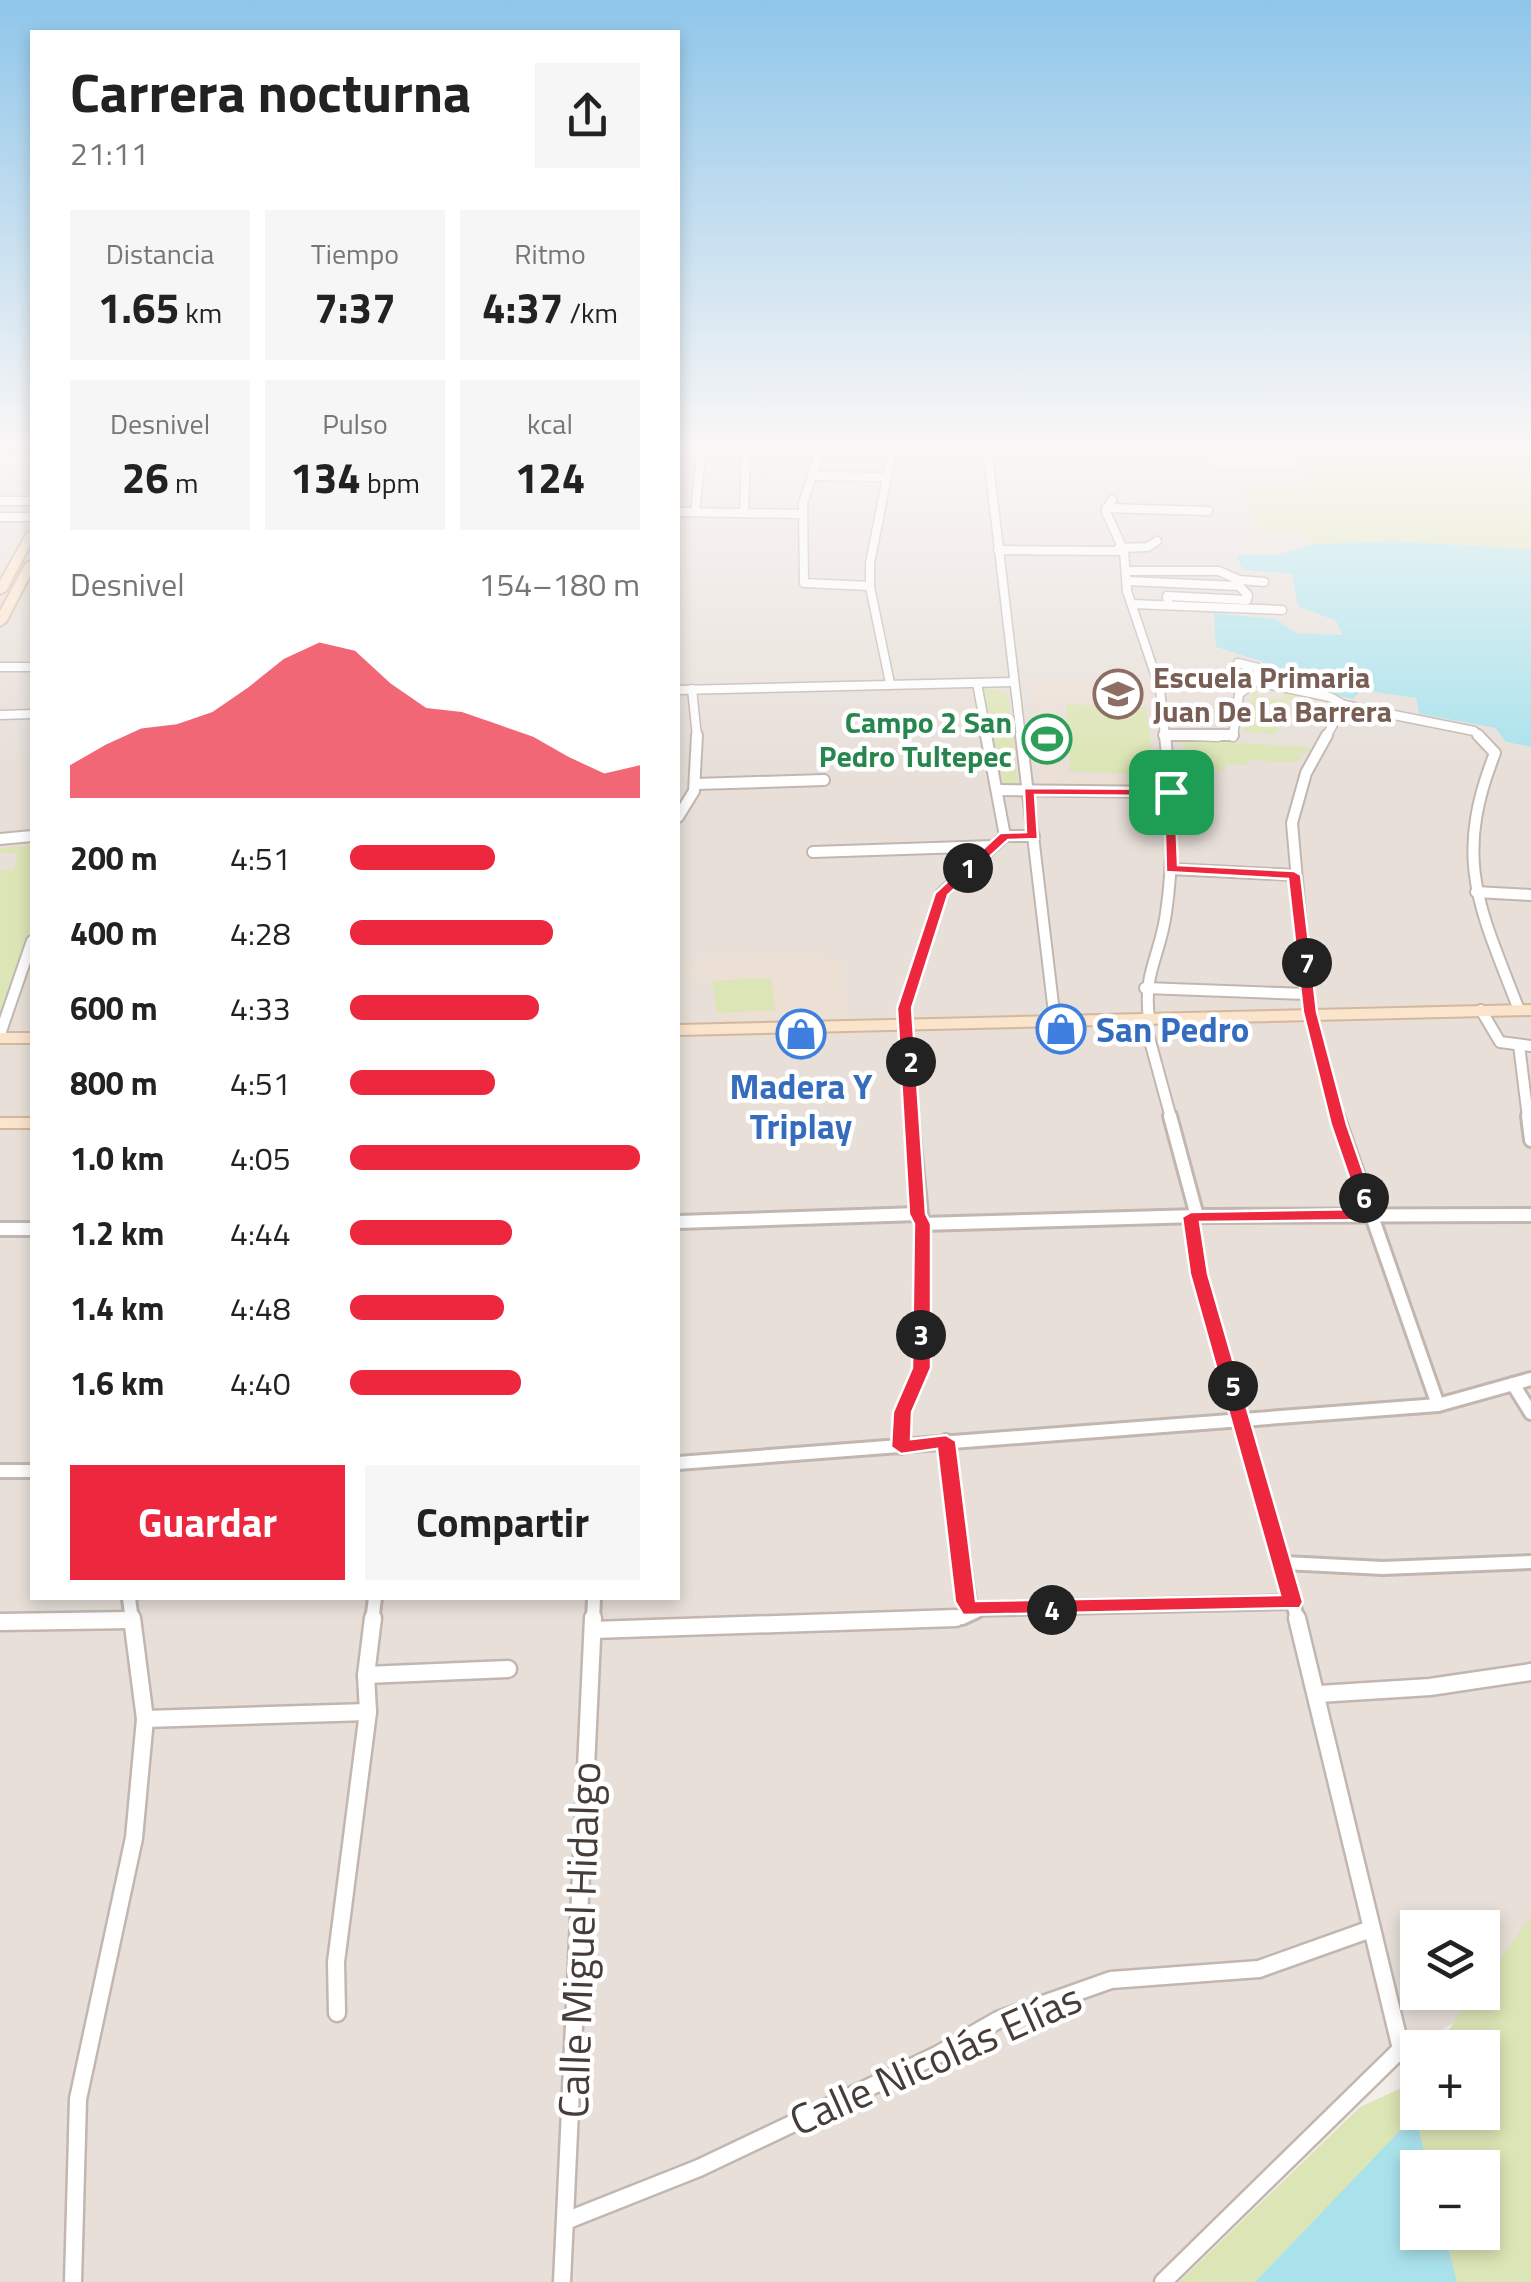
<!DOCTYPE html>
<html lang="es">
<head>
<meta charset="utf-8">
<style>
  :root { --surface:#fff; --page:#f6f6f6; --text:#222; --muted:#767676; --accent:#ed273d }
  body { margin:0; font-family:"Titillium Web",sans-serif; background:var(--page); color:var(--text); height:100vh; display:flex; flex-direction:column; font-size:38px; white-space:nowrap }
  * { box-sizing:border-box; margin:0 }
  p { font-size:32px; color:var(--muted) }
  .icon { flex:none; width:55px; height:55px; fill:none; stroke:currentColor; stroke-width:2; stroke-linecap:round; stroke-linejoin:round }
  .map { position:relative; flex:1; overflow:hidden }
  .panel { position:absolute; left:30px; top:30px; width:650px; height:1570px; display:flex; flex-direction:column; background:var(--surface); border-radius:0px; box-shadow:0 5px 15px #0003 }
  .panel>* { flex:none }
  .controls { position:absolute; left:1400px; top:1910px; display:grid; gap:20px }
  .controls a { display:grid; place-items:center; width:100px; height:100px; border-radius:0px; background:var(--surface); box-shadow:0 5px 15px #0003; font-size:50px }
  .pin { position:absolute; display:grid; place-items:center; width:85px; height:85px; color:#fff; margin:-42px; border-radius:20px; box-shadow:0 5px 15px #0006 }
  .km { position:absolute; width:50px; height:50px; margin:-25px; border-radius:50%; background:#222; color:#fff; font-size:28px; line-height:50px; text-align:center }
  .round { display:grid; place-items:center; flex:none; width:105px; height:105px; border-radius:0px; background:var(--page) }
  .summary { display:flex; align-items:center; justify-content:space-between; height:170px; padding:0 40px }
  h1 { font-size:55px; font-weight:700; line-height:75px }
  .metrics { display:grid; grid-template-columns:repeat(3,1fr); gap:15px; height:170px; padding:10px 40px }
  .metrics div { display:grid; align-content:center; border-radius:0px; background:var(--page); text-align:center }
  .metrics b { font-size:42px; font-weight:700 }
  .metrics small { font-size:28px; font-weight:400 }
  .metrics p { font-size:28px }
  .chart { height:280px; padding:20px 40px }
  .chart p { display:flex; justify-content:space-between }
  .chart svg { width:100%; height:180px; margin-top:10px; fill:var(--accent); opacity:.7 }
  .primary-button { display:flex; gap:20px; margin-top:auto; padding:20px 40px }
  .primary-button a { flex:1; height:115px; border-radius:0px; background:var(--accent); color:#fff; font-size:40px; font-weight:700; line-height:115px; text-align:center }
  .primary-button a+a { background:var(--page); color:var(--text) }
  ul { padding:0 40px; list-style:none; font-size:32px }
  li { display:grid; grid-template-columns:160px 120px 1fr; align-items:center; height:75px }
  li i { height:25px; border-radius:12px; background:var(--accent) }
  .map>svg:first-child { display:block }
</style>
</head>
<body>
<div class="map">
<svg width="1531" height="2282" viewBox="0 0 1531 2282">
  <rect width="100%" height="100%" fill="#f4eeea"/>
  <path fill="#e7dfd8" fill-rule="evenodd" d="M 0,447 L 32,447 L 32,1598 L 678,1598 L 678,447 L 1179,447 L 1180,453 L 1211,453 L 1217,468 L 1303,469 L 1313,490 L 1243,489 L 1258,530 L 1307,532 L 1312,544 L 1279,554 L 1237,555 L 1244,570 L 1292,574 L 1299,606 L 1336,621 L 1342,636 L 1296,633 L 1276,619 L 1215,613 L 1217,647 L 1360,689 L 1416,698 L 1419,714 L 1495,728 L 1506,742 L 1531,747 L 1531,1978 L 1426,2039 L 1323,2121 L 1157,2282 L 0,2282 ZM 1418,1928 L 1482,1928 L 1482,1992 L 1418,1992 Z"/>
  <g fill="#ecdfd4">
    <path d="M 1026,681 L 1146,681 L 1154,703 L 1059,703 L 1061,722 L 1041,721 Z"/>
    <path d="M 1036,756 L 1062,756 L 1064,775 L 1162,777 L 1164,790 L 1041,789 Z"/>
    <path d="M 822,954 L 823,960 L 841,959 L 849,1018 L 719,1021 L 712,978 L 682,978 L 683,970 L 695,969 L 695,959 Z"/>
  </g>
  <g fill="#dce5b5" fill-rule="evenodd">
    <path d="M 1401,447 L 1531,447 L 1531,549 L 1393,541 L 1312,544 L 1306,532 L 1258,530 L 1243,488 L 1312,490 L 1297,455 Z"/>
    <path d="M 983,687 L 1008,693 L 1018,786 L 1004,785 Z"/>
    <path d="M 1254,687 L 1258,695 L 1282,700 L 1287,692 L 1299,695 L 1288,701 L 1276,734 L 1244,732 L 1248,711 L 1253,711 L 1249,707 Z"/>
    <path d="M 1066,704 L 1146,707 L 1155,775 L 1070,771 Z"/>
    <path d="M 1172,739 L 1311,747 L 1307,755 L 1297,752 L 1301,758 L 1297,762 L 1249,760 L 1249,765 L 1225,764 L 1226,771 L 1205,770 L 1207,763 L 1190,762 L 1182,743 Z"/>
    <path d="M 32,845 L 32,923 L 0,1021 L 0,871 L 15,869 L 17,853 L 0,853 L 0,848 Z"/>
    <path d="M 771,978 L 775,1010 L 717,1013 L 712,981 Z"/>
    <path d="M 1531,1916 L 1531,2282 L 1277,2282 L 1322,2212 L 1255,2282 L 1179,2282 L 1360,2107 L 1410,2084 L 1417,2073 L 1418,2112 L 1482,2112 L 1482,2048 L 1436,2047 L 1476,1993 L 1482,1992 L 1483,1983 ZM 1418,2168 L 1482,2168 L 1482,2232 L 1418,2232 Z"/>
  </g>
  <g fill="#aae2ec">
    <path d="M 1393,541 L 1531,549 L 1531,747 L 1506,742 L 1495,728 L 1419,714 L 1416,698 L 1361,690 L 1353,699 L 1276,681 L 1261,661 L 1216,647 L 1214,613 L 1276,619 L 1296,633 L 1342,635 L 1336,621 L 1298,606 L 1292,574 L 1243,570 L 1236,555 L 1279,554 L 1312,544 Z"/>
    <path d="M 1415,2115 L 1428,2167 L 1418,2168 L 1418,2232 L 1444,2233 L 1457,2282 L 1255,2282 Z"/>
  </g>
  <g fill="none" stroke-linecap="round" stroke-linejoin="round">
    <g stroke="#c2b6b0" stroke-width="11">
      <g id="street-far3">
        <path d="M 987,447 L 1021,737"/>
        <path d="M 821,449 L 803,503 L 804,583 L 870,586"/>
        <path d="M 0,460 L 32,461"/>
        <path d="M 812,476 L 886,477"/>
        <path d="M 1112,500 L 1106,512 L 1124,551 L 1127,591 L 1160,689 L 1165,737"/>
        <path d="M 0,501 L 32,501"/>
        <path d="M 1106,508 L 1208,511"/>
        <path d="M 678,512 L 802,514"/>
        <path d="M 695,512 L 702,447"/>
        <path d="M 744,513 L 746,447"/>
        <path d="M 0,517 L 32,517"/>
        <path d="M 1119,548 L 1148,547 L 1157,541"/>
        <path d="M 998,550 L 1124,551"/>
        <path d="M 1126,571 L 1219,571 L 1239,580 L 1264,582"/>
        <path d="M 1127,581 L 1239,586 L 1248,595 L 1247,600 L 1167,596 L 1168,605"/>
        <path d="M 1132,604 L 1282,610"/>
        <path d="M 1238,663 L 1258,668 L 1257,682 L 1330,697 L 1344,705 L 1326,737"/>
        <path d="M 0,667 L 32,667"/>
        <path d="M 890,683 L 870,587 L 870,563 L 893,447"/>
        <path d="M 977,683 L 987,737"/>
        <path d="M 692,689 L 697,737"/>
        <path d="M 678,690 L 1012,682"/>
        <path d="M 1344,705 L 1474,731 L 1480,737"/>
        <path d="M 0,715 L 32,714"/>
        <path d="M 1164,735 L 1218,737"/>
        <path d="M 1233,737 L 1239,694 L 1256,681"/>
      </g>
    </g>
    <g stroke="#c2b6b0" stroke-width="14">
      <g id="street-far2">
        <path d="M 1021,735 L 1055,1021"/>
        <path d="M 1164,735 L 1233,735"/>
        <path d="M 1327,735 L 1306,773 L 1292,823 L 1307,994 L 1337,1118"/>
        <path d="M 1478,735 L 1495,753 C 1452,861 1480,908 1519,1010"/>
        <path d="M 696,784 L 824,780"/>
        <path d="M 998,790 L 1171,792"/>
        <path d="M 678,817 L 694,791 L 697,735"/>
        <path d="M 1005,836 L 1034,836"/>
        <path d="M 0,839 L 32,836"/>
        <path d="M 813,852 L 994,846"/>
        <path d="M 1171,869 L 1294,875"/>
        <path d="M 1476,892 L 1531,895"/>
        <path d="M 1145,988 L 1307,994"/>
        <path d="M 1481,1010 L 1500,1042 L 1531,1046"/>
        <path d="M 1144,1019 L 1171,1118"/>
        <path d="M 1149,1019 C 1143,971 1160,957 1166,913 C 1175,853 1171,795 1165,735"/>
        <path d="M 0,1034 L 32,941"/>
        <path d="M 1519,1045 L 1528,1118"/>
        <path d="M 911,1118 L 904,1008 L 942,893 L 1005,836 L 986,735"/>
      </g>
    </g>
    <g stroke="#c2b6b0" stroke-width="18">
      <g id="street-far1">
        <path d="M 1170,1116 L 1197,1216"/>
        <path d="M 1337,1116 L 1438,1405"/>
        <path d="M 1528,1116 L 1531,1140"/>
        <path d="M 1191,1217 L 1199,1273 L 1298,1621"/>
        <path d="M 678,1222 L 918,1214"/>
        <path d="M 922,1224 L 1197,1216 L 1531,1215"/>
        <path d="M 0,1229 L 32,1229"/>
        <path d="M 1513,1384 L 1531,1413"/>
        <path d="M 946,1441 L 970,1609 L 1292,1602"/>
        <path d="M 901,1447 L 902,1412 L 921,1368 L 922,1224 L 911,1116"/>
        <path d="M 678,1463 L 1438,1405 L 1531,1379"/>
        <path d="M 0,1471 L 32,1471"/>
        <path d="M 1284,1563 L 1383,1568 L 1531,1562"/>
        <path d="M 129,1598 L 132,1621"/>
        <path d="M 86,1621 L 131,1620"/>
        <path d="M 372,1621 L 375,1598"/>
        <path d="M 593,1621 L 594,1598"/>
        <path d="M 879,1621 L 962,1618 L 977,1611"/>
      </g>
    </g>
    <g stroke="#c2b6b0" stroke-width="21">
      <g id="street">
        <path d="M 0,1622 L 131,1620"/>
        <path d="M 593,1630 L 956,1618"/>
        <path d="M 366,1675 L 508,1669"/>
        <path d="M 1319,1694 L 1430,1687 L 1531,1672"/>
        <path d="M 145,1719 L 368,1712"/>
        <path d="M 337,2013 L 336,1962 L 368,1712 L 366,1675 L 373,1618"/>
        <path d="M 568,2220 L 699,2168 L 937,2055 L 998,2020 L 1111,1980 L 1259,1969 L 1371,1929"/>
        <path d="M 73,2282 L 78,2099 L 134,1838 L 145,1719 L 132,1618"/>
        <path d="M 562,2282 L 593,1618"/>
        <path d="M 1163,2282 L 1401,2049 L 1297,1618"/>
      </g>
    </g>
    <g stroke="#d4b89e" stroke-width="4">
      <g id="secondary">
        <path d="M 32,530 L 32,542 L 6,591 L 0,594 L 0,581 L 27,533 Z"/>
        <path d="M 32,560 L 32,572 L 6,622 L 0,626 L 0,611 L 26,563 Z"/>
        <path d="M 1531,1005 L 1531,1015 L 678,1035 L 678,1025 Z"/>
        <rect x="0" y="1033" width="32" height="10"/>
        <rect x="0" y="1118" width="32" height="10"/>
      </g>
    </g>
    <use href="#street-far3" stroke="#fff" stroke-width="8"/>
    <use href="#street-far2" stroke="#fff" stroke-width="10"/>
    <use href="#street-far1" stroke="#fff" stroke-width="12"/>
    <use href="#street" stroke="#fff" stroke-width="16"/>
    <use href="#secondary" fill="#fbe4cc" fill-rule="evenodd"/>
  </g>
  <linearGradient id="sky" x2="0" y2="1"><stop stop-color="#8fc6ea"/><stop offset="0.58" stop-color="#faf7f6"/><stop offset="1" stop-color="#faf7f6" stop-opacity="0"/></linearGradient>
  <rect width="1531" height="767" fill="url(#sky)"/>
  <path fill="#ed273d" stroke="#fff" stroke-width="2.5" fill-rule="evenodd" d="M 1024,788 L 1175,789 L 1178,865 L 1294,871 L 1301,875 L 1317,1012 L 1347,1125 L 1378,1214 L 1370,1220 L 1200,1222 L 1208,1274 L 1303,1602 L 1300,1608 L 963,1615 L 955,1602 L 937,1449 L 901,1454 L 891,1447 L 893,1412 L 912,1368 L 914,1224 L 909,1214 L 897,1008 L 935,893 L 1000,833 L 1026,832 ZM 1035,795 L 1164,796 L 1166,872 L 1288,879 L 1303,1012 L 1331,1125 L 1360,1209 L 1191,1212 L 1182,1217 L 1190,1274 L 1280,1595 L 976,1601 L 956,1441 L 946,1435 L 911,1439 L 912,1412 L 931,1368 L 931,1224 L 926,1214 L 912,1008 L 948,895 L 1008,840 L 1038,839 Z"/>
  <defs>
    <g id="school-ring" transform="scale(2.5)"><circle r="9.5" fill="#fff" stroke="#8d6e63" stroke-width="1.5"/><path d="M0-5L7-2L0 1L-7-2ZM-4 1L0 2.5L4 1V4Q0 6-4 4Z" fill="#8d6e63"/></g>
    <g id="stadium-ring" transform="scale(2.5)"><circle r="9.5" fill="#fff" stroke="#2e9e5b" stroke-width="1.5"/><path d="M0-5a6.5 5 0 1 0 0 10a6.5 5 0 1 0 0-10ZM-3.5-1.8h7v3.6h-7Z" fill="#2e9e5b"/></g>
    <g id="shop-ring" transform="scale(2.5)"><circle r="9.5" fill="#fff" stroke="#3f7fe0" stroke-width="1.5"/><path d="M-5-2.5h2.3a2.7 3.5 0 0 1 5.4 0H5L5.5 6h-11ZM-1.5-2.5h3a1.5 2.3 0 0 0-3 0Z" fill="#3f7fe0"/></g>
  </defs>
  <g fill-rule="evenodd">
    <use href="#school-ring" x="1118" y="694"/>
    <use href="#stadium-ring" x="1047" y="739"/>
    <use href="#shop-ring" x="1061" y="1029"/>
    <use href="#shop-ring" x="801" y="1034"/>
  </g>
  <g text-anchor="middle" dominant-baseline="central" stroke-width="9" stroke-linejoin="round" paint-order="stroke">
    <g font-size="30" font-weight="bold" fill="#785e54" stroke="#fff" text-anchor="start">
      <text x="1153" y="677">Escuela Primaria<tspan x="1153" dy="34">Juan De La Barrera</tspan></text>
    </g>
    <g font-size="30" font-weight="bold" fill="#27864d" stroke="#fff" text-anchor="end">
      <text x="1012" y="722">Campo 2 San<tspan x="1012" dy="34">Pedro Tultepec</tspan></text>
    </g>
    <g font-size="35" font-weight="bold" fill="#366cbe" stroke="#fff" text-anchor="start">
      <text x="1096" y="1029">San Pedro</text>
      <text x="801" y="1086" text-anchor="middle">Madera Y<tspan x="801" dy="40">Triplay</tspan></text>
    </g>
    <g font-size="42" fill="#473d38" stroke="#fff">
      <text transform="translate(578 1940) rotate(-88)">Calle Miguel Hidalgo</text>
      <text transform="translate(935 2058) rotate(-24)">Calle Nicolás Elías</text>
    </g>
  </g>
</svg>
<div class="controls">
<a><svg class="icon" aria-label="layers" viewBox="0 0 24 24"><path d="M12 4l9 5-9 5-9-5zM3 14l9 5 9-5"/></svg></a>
<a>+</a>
<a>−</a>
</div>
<div class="pin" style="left:1171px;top:792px;background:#1e9e55"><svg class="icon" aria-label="arrive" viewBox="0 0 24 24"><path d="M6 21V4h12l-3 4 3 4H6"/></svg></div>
<b class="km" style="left:968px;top:868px">1</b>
<b class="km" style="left:911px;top:1062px">2</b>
<b class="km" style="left:921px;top:1335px">3</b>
<b class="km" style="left:1052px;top:1610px">4</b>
<b class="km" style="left:1233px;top:1386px">5</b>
<b class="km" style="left:1364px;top:1198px">6</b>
<b class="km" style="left:1307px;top:963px">7</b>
<section class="panel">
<div class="summary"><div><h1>Carrera nocturna</h1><p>21:11</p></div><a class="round"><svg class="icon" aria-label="share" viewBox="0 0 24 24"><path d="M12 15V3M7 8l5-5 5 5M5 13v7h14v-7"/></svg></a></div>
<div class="metrics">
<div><p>Distancia</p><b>1.65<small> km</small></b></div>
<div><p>Tiempo</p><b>7:37</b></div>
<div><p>Ritmo</p><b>4:37<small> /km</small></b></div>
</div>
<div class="metrics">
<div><p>Desnivel</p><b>26<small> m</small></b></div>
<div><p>Pulso</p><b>134<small> bpm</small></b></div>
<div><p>kcal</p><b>124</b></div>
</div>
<div class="chart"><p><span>Desnivel</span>154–180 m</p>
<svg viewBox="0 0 160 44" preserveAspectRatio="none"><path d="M0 44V36L10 31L20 27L30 26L40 23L50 17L60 10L70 6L80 8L90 16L100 22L110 23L120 26L130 29L140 34L150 38L160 36V44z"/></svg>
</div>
<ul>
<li><b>200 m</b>4:51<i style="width:50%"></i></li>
<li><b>400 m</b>4:28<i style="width:70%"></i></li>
<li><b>600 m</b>4:33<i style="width:65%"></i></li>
<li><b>800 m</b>4:51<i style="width:50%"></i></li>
<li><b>1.0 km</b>4:05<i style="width:100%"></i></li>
<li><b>1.2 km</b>4:44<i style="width:56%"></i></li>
<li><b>1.4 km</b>4:48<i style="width:53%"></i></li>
<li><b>1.6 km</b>4:40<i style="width:59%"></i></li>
</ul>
<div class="primary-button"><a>Guardar</a><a>Compartir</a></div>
</section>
</div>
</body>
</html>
